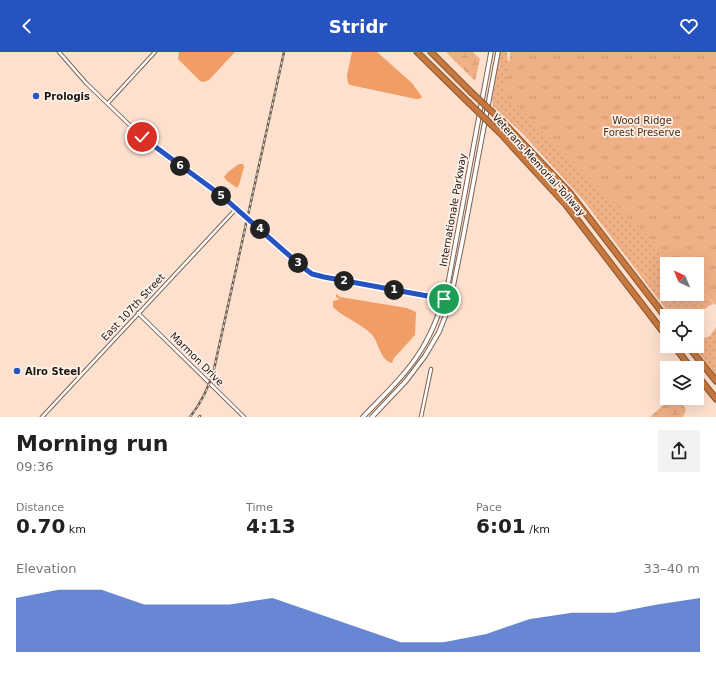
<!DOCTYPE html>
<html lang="en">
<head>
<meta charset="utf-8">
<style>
  :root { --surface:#fff; --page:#f2f2f2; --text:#222; --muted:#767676; --accent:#2753c1 }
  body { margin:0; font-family:"DejaVu Sans",sans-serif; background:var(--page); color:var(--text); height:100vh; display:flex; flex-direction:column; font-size:15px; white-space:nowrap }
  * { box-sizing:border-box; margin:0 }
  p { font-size:13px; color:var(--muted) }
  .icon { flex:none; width:22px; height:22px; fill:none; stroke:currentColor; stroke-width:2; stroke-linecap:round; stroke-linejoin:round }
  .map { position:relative; height:365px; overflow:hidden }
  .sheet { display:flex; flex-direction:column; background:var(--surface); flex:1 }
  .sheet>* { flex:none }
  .needle { width:26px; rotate:316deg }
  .controls { position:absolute; left:660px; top:205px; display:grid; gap:8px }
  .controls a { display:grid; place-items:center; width:44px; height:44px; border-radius:0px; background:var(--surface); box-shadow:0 4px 16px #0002; font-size:20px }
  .pin { position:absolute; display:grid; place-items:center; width:34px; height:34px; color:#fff; margin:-17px; border:2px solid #fff; border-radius:50%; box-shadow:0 1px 4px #0007 }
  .km { position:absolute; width:20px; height:20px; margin:-10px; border-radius:50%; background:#222; color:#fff; font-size:11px; line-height:20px; text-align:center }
  .round { display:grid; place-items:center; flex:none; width:42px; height:42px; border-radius:0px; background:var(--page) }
  .head { display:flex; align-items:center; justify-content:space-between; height:68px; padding:0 16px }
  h1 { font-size:22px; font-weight:700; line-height:30px }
  .figures { display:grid; grid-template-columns:repeat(3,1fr); gap:6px; height:68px; padding:4px 16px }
  .figures div { display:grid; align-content:center }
  .figures b { font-size:20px; font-weight:700 }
  .figures small { font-size:11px; font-weight:400 }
  .figures p { font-size:11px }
  .chart { height:112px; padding:8px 16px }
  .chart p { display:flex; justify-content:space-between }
  .chart svg { width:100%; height:72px; margin-top:4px; fill:var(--accent); opacity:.7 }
  header { display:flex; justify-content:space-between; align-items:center; height:52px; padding:0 16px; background:var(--accent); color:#fff; font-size:18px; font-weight:700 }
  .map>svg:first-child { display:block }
</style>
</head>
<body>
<header><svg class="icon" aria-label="back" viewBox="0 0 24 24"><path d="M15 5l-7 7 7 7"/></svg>Stridr<svg class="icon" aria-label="heart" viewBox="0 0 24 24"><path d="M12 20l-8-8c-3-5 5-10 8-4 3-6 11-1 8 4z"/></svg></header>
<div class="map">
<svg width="716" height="365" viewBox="0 0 716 365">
  <defs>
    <pattern id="grass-dots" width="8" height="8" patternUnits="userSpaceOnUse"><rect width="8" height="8" fill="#f0b086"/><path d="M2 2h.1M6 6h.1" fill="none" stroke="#cd9672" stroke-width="1.8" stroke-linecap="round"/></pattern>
    <pattern id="wetland-marsh" width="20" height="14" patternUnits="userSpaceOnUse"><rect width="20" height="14" fill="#f0b086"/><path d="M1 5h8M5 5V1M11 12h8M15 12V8" fill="none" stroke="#cd9672"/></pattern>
    <pattern id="park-tufts" width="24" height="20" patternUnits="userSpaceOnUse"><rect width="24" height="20" fill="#f0b086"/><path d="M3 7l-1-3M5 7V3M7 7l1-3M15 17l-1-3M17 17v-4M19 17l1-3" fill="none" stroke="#cd9672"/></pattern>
  </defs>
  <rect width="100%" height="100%" fill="#fde0ce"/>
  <g fill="url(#grass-dots)">
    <path d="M 500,0 L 507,0 L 508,8 L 683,212 L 667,212 L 667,242 L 697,242 L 697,226 L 704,241 L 714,252 L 710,253 L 696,264 L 671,264 L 584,149 L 523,82 L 493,54 L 492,48 Z"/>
    <path d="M 716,275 L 716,324 L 694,294 L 697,294 L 697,278 L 705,286 L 710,284 Z"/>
  </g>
  <g fill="url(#wetland-marsh)">
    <path d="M 446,0 L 473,0 L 480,7 L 475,29 Z"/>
    <path d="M 671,346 L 679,346 L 686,358 L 683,365 L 650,365 Z"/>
  </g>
  <path fill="url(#park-tufts)" d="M 510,0 L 716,0 L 716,253 L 697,234 L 697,212 L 675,212 L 503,40 L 509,18 Z"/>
  <g fill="#f09e66">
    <path d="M 179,0 L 235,0 L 209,28 L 203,30 L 200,29 L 178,7 Z"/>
    <path d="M 352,0 L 377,0 L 412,31 L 422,45 L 419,47 L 416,47 L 350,33 L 348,31 L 347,23 Z"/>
    <path d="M 239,112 L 243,112 L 244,115 L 239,133 L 237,136 L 226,128 L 224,125 L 228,120 Z"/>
    <path d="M 336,242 L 340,245 L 407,256 L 416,260 L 415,283 L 394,306 L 392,311 C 382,309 379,295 375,287 C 369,275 342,265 333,255 L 333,249 L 340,247 L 336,245 Z"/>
  </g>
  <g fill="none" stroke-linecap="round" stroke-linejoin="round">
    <g stroke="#7c6353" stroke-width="4.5">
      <g id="minor">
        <path d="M 59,0 L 86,31 L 142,85 L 222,144 L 307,219 L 318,224 L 444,247 L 450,250"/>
        <path d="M 108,51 L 155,0"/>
        <path d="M 138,261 L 244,365"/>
        <path d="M 42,365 L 236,157"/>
        <path d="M 421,365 L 431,317"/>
      </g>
    </g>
    <g stroke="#7c6353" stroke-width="5.5">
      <g id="tertiary">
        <path d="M 363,365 C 384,343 408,321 423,295 C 435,275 442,254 448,232 L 491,0"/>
        <path d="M 372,365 L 406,329 L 425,304 L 439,280 L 445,265 L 450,250 L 463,186 L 498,0"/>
      </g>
    </g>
    <g stroke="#8c552e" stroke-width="7">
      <g id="motorway">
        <path d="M 417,0 L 468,50"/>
        <path d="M 431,0 L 471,40"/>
        <path d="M 503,70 L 570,141 L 667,267"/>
        <path d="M 500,81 L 566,153 L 667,285"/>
        <path d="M 674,294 L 691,316"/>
        <path d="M 688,294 L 716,329"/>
        <path d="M 697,323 L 716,347"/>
      </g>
    </g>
    <use href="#minor" stroke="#fff" stroke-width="2.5"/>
    <use href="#tertiary" stroke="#fff" stroke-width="3.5"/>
    <use href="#motorway" stroke="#c7783f" stroke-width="5"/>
    <g stroke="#726156" stroke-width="2.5">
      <g id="rail">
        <path d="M 190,365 C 202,350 209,335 214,317 L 284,0"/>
        <path d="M 199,365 L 200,364"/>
      </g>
    </g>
    <use href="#rail" stroke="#fdf1ea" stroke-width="1" stroke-dasharray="3" stroke-linecap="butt"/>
    <g stroke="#8c552e" stroke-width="7" stroke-linecap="butt">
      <g id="motorway-bridge">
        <path d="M 471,40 L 503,70"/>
        <path d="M 468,50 L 500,81"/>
      </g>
    </g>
    <use href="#motorway-bridge" stroke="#c7783f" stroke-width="5"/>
  </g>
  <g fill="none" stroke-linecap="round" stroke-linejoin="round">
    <g stroke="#fff" stroke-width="8">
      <path id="route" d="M 142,85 L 222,144 L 300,213 L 312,222 L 324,225 L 444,247"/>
    </g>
    <use href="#route" stroke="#2753c1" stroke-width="5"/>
  </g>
  <g fill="#2753c1" stroke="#fdf1ea" stroke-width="1.5">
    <circle cx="36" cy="44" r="4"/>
    <circle cx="17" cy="319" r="4"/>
  </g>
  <g text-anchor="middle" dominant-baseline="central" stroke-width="3.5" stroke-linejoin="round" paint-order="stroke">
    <g font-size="10" font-weight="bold" fill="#1e140d" stroke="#fdf1ea" text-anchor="start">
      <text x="44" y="44">Prologis</text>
      <text x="25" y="319">Alro Steel</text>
    </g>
    <g font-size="10" fill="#4f2e16" stroke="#fdf1ea">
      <text x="642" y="68">Wood Ridge<tspan x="642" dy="12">Forest Preserve</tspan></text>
    </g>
    <g font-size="10" fill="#1e140d" stroke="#fdf1ea">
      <text transform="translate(539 113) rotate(48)">Veterans Memorial Tollway</text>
      <text transform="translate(453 158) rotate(-80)">Internationale Parkway</text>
      <text transform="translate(133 255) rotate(-47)">East 107th Street</text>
      <text transform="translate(197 307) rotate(45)">Marmon Drive</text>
    </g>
  </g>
</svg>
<div class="controls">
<a><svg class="needle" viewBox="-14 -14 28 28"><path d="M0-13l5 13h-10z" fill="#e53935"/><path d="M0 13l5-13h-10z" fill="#767676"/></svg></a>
<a><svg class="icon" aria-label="locate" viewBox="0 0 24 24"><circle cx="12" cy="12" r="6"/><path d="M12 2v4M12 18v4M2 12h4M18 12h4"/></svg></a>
<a><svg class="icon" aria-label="layers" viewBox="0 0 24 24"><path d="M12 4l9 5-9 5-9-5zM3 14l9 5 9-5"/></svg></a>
</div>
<div class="pin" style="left:444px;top:247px;background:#1e9e55"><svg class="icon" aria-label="arrive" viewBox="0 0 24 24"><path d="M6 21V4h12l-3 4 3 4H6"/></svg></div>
<div class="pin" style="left:142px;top:85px;background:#d93025"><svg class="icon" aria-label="check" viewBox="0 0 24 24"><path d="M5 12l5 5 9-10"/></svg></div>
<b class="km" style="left:394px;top:238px">1</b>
<b class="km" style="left:344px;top:229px">2</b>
<b class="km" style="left:298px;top:211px">3</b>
<b class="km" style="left:260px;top:177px">4</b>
<b class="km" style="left:221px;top:144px">5</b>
<b class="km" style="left:180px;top:114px">6</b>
</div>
<section class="sheet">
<div class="head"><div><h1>Morning run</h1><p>09:36</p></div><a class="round"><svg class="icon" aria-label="share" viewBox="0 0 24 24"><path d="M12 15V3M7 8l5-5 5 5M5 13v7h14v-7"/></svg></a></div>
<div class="figures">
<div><p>Distance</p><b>0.70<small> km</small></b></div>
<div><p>Time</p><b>4:13</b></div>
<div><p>Pace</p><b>6:01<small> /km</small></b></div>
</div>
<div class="chart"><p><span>Elevation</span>33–40 m</p>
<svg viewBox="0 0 160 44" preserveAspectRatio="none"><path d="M0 44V11L10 6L20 6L30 15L40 15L50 15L60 11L70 20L80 29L90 38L100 38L110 33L120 24L130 20L140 20L150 15L160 11V44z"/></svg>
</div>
</section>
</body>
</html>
